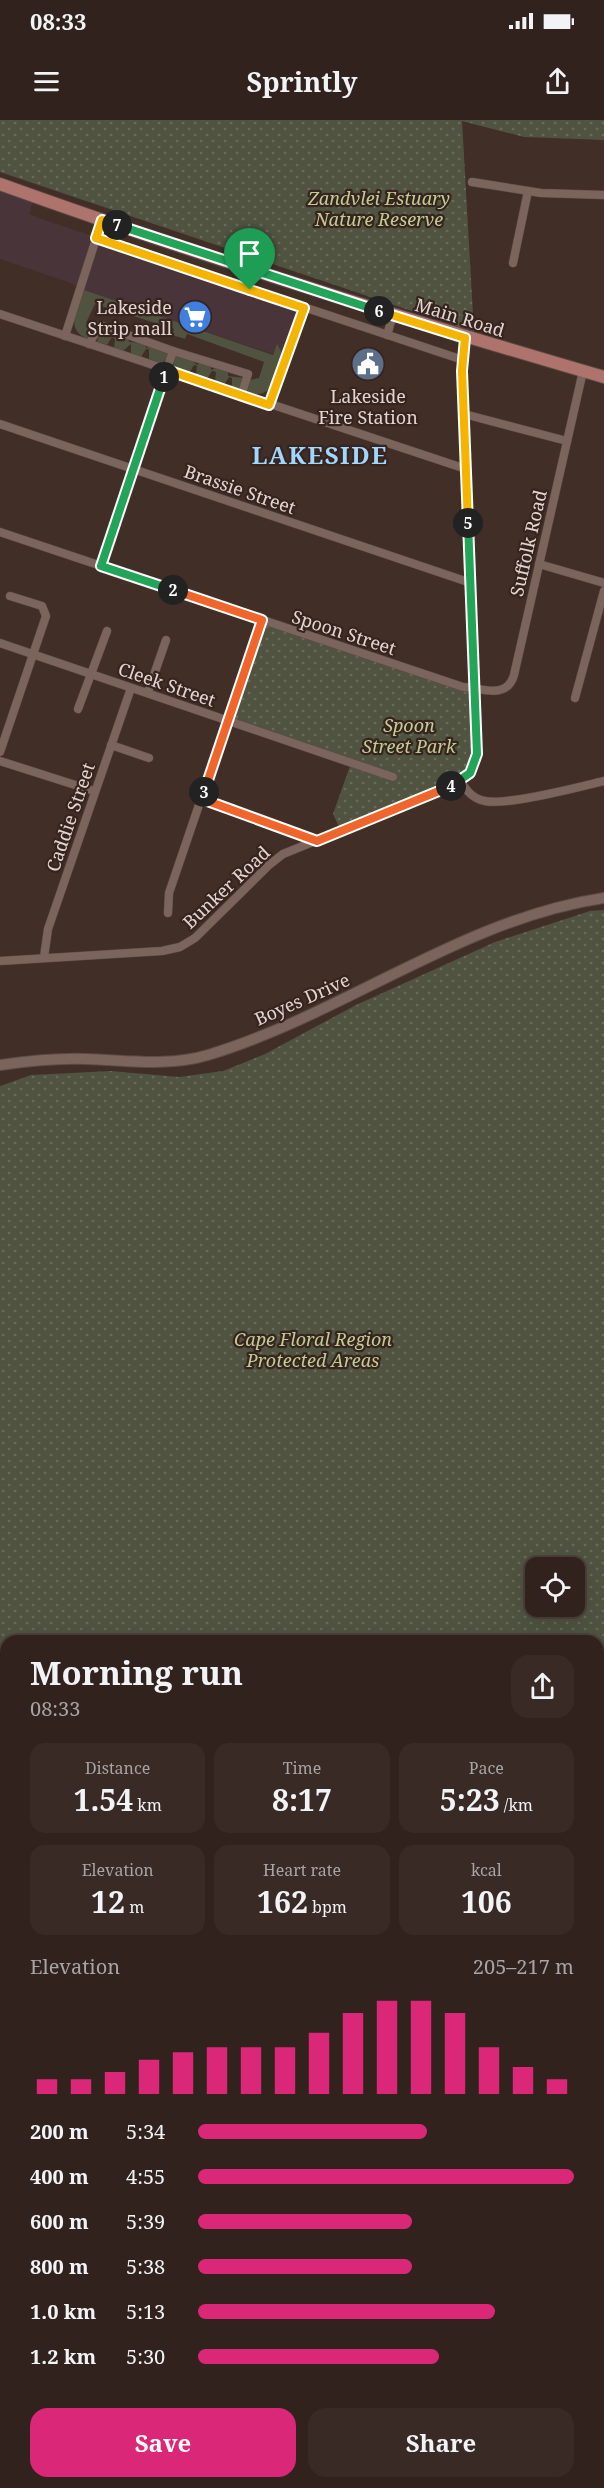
<!DOCTYPE html>
<html lang="en">
<head>
<meta charset="utf-8">
<style>
  :root { --surface:#31221d; --page:#392a26; --text:#f1f3f6; --muted:#a8a4a4; --line:#4c3f3b; --accent:#db2777 }
  body { margin:0; font-family:"Noto Serif",serif; background:var(--page); color:var(--text); height:100vh; display:flex; flex-direction:column; font-size:22px; white-space:nowrap }
  * { box-sizing:border-box; margin:0 }
  p { font-size:20px; color:var(--muted) }
  .icon { flex:none; width:33px; height:33px; fill:none; stroke:currentColor; stroke-width:2; stroke-linecap:round; stroke-linejoin:round }
  .map { position:relative; flex:1; overflow:hidden }
  .panel { position:absolute; left:0px; top:1515px; width:604px; height:854px; display:flex; flex-direction:column; background:var(--surface); border-radius:18px 18px 0 0; box-shadow:0 6px 24px #0002,0 0 0 2px var(--line) }
  .panel>* { flex:none }
  .tools { position:absolute; left:525px; top:1437px; display:grid; gap:12px }
  .tools a { display:grid; place-items:center; width:60px; height:60px; border-radius:12px; background:var(--surface); box-shadow:0 6px 24px #0002,0 0 0 2px var(--line); font-size:30px }
  .pin { position:absolute; display:grid; place-items:center; width:51px; height:51px; color:#fff; margin:-62px -26px; border-radius:50% 50% 50% 0; rotate:-45deg; box-shadow:0 0 6px #0007 }
  .pin .icon { rotate:45deg }
  .km { position:absolute; width:30px; height:30px; margin:-15px; border-radius:50%; background:#222; color:#fff; font-size:16px; line-height:30px; text-align:center }
  .round { display:grid; place-items:center; flex:none; width:63px; height:63px; border-radius:18px; background:var(--page) }
  .head { display:flex; align-items:center; justify-content:space-between; height:102px; padding:0 30px }
  h1 { font-size:33px; font-weight:700; line-height:45px }
  .figures { display:grid; grid-template-columns:repeat(3,1fr); gap:9px; height:102px; padding:6px 30px }
  .figures div { display:grid; align-content:center; border-radius:15px; background:var(--page); text-align:center }
  .figures b { font-size:30px; font-weight:700 }
  .figures small { font-size:16px; font-weight:400 }
  .figures p { font-size:16px }
  .chart { height:168px; padding:12px 30px }
  .chart p { display:flex; justify-content:space-between }
  .chart svg { width:100%; height:108px; margin-top:6px; stroke:var(--accent); stroke-width:6 }
  .button { display:flex; gap:12px; margin-top:auto; padding:12px 30px }
  .button a { flex:1; height:69px; border-radius:18px; background:var(--accent); color:#fff; font-size:24px; font-weight:700; line-height:69px; text-align:center }
  .button a+a { background:var(--page); color:var(--text) }
  ul { padding:0 30px; list-style:none; font-size:20px }
  li { display:grid; grid-template-columns:96px 72px 1fr; align-items:center; height:45px }
  li i { height:15px; border-radius:8px; background:var(--accent) }
  .status { display:flex; justify-content:space-between; align-items:center; height:42px; padding:0 30px; background:var(--surface); direction:ltr }
  .status svg { height:16px; fill:currentColor }
  header { display:flex; justify-content:space-between; align-items:center; height:78px; padding:0 30px; background:var(--surface); font-size:27px; font-weight:700 }
  .map>svg:first-child { display:block }
</style>
</head>
<body>
<div class="status"><b>08:33</b><svg viewBox="0 0 49 12"><path d="M0 12V9h3v3zM5 12V6h3v6zM10 12V3h3v9zM15 12V0h3v12zM26 1h20v11H26zM47 4h2v5h-2z"/></svg></div>
<header><svg class="icon" aria-label="menu" viewBox="0 0 24 24"><path d="M4 6h16M4 12h16M4 18h16"/></svg>Sprintly<svg class="icon" aria-label="share" viewBox="0 0 24 24"><path d="M12 15V3M7 8l5-5 5 5M5 13v7h14v-7"/></svg></header>
<div class="map">
<svg width="604" height="2368" viewBox="0 0 604 2368">
  <defs>
    <pattern id="park-dots" width="8" height="8" patternUnits="userSpaceOnUse" patternTransform="scale(1.5)"><rect width="8" height="8" fill="#4f5340"/><path d="M2 2h.1M6 6h.1" fill="none" stroke="#686b5b" stroke-width="1.8" stroke-linecap="round"/></pattern>
  </defs>
  <rect width="100%" height="100%" fill="#412e27"/>
  <path fill="#493539" d="M 0,71 L 33,82 L 29,94 L 42,99 L 304,188 L 285,238 L 92,174 L 68,162 L 0,139 Z"/>
  <g fill="#4f5340">
    <path d="M 84,170 L 273,235 L 277,224 L 282,233 C 275,253 275,282 247,272 L 250,260 L 259,258 L 264,242 L 187,214 L 185,219 L 172,215 L 174,209 L 95,184 L 86,203 L 93,205 L 94,209 L 89,219 C 64,211 77,189 84,170 Z"/>
    <path d="M 100,211 L 115,217 L 117,214 L 128,218 L 129,222 L 145,223 L 146,228 L 151,226 L 167,231 L 168,236 L 162,244 L 149,239 L 149,229 L 146,229 L 141,237 L 131,234 L 131,224 L 123,231 L 114,228 L 115,219 L 112,217 L 107,225 L 97,222 Z"/>
    <path d="M 176,236 L 188,237 L 197,245 L 202,241 L 211,245 L 211,250 L 217,247 L 228,250 L 228,256 L 244,258 L 241,270 L 232,267 L 232,258 L 229,257 L 224,265 L 215,261 L 216,252 L 212,251 L 207,259 L 196,255 L 197,246 L 194,245 L 189,253 L 174,247 L 174,238 Z"/>
  </g>
  <g fill="url(#park-dots)" fill-rule="evenodd">
    <path d="M 0,0 L 604,0 L 604,20 L 524,17 L 462,1 L 474,212 L 0,52 Z"/>
    <path d="M 262,500 L 475,568 L 477,625 L 467,657 L 341,711 L 333,694 L 351,643 L 228,601 Z"/>
    <path d="M 604,790 L 604,2368 L 0,2368 L 0,966 L 31,955 L 111,951 L 179,957 L 223,951 L 265,934 L 356,885 L 495,822 L 590,791 ZM 536,1448 L 574,1448 L 574,1486 L 536,1486 ZM 6,1521 L 598,1521 L 598,2362 L 6,2362 Z"/>
  </g>
  <g fill="none" stroke-linecap="round" stroke-linejoin="round">
    <path stroke="#6e808c" stroke-width="3" d="M 598,1854 L 604,1840"/>
    <g stroke="#5b4b46" stroke-width="9">
      <g id="minor">
        <path d="M 472,62 L 541,73 L 604,75"/>
        <path d="M 96,118 L 463,240"/>
        <path d="M 513,143 L 528,71"/>
        <path d="M 0,194 L 466,349"/>
        <path d="M 387,215 L 393,195"/>
        <path d="M 65,216 L 102,100"/>
        <path d="M 89,224 L 100,205 L 173,231 L 101,446"/>
        <path d="M 173,231 L 248,254 L 241,276"/>
        <path d="M 269,285 L 304,188"/>
        <path d="M 464,294 L 567,321"/>
        <path d="M 0,304 L 471,463"/>
        <path d="M 0,412 L 463,567 C 482,568 507,580 514,555 L 583,251"/>
        <path d="M 539,444 L 604,463"/>
        <path d="M 0,523 L 393,657"/>
        <path d="M 148,572 L 166,520"/>
        <path d="M 575,578 L 604,471"/>
        <path d="M 78,589 L 107,511"/>
        <path d="M 111,625 L 149,638"/>
        <path d="M 0,632 L 46,496 L 42,486 L 10,476"/>
        <path d="M 0,641 L 94,671"/>
        <path d="M 461,662 C 467,671 473,679 485,681 C 507,686 579,667 604,661"/>
        <path d="M 202,679 L 317,721"/>
        <path d="M 168,793 L 169,773 L 262,500"/>
        <path d="M 44,837 L 48,809 L 131,568"/>
        <path d="M 0,841 L 162,831 L 180,827 L 195,818 L 269,745 L 283,734 L 454,665 C 472,656 476,644 477,625 L 462,251 L 465,218"/>
      </g>
    </g>
    <g stroke="#5b4b46" stroke-width="12">
      <path id="secondary" d="M 0,945 C 28,941 57,938 86,939 C 127,940 168,947 208,935 C 344,894 462,799 604,778"/>
    </g>
    <g stroke="#5b4b46" stroke-width="14">
      <path id="primary" d="M 0,64 C 199,136 401,198 604,257"/>
    </g>
    <use href="#minor" stroke="#7a645c" stroke-width="8"/>
    <use href="#secondary" stroke="#7a645c" stroke-width="10"/>
    <use href="#primary" stroke="#af736d" stroke-width="12"/>
  </g>
  <g fill="none" stroke-linecap="round" stroke-linejoin="round">
    <g stroke="#fff" stroke-width="12">
      <path id="split-1" d="M 164,257 L 167,250 L 269,285 L 304,188 L 250,170"/>
    </g>
    <g stroke="#fff" stroke-width="12">
      <path id="split-2" d="M 164,257 L 101,446 L 173,470"/>
    </g>
    <g stroke="#fff" stroke-width="12">
      <path id="split-3" d="M 173,470 L 262,500 L 204,672"/>
    </g>
    <g stroke="#fff" stroke-width="12">
      <path id="split-4" d="M 204,672 L 202,679 L 317,721 L 451,666"/>
    </g>
    <g stroke="#fff" stroke-width="12">
      <path id="split-5" d="M 451,666 L 470,653 L 477,634 L 468,403"/>
    </g>
    <g stroke="#fff" stroke-width="12">
      <path id="split-6" d="M 379,191 L 465,218 L 462,251 L 468,403"/>
    </g>
    <g stroke="#fff" stroke-width="12">
      <path id="split-7" d="M 117,105 L 379,191"/>
    </g>
    <g stroke="#fff" stroke-width="12">
      <path id="split-8" d="M 117,105 L 102,100 L 96,118 L 250,170"/>
    </g>
    <use href="#split-1" stroke="#f5b400" stroke-width="8"/>
    <use href="#split-2" stroke="#22a559" stroke-width="8"/>
    <use href="#split-3" stroke="#f0652b" stroke-width="8"/>
    <use href="#split-4" stroke="#f0652b" stroke-width="8"/>
    <use href="#split-5" stroke="#22a559" stroke-width="8"/>
    <use href="#split-6" stroke="#f5b400" stroke-width="8"/>
    <use href="#split-7" stroke="#22a559" stroke-width="8"/>
    <use href="#split-8" stroke="#f5b400" stroke-width="8"/>
  </g>
  <defs>
    <g id="supermarket-disc" transform="scale(1.725)"><circle r="9.5" fill="#3f7fe0" stroke="#37241e"/><path d="M-6-5.5h2.5l.6 2H6L4.5 2H-2.5L-4.4-4H-6ZM-1.5 3.2a1.3 1.3 0 1 0 .1 0ZM3 3.2a1.3 1.3 0 1 0 .1 0Z" fill="#fff"/></g>
    <g id="civic-disc" transform="scale(1.725)"><circle r="9.5" fill="#5c6f8a" stroke="#37241e"/><path d="M-.6-6.5H3V-4.5H.6V-3L4-1V1h2V6H-6V1h2V-1L-.6-3ZM-1.2 2.5V6h2.4V2.5Z" fill="#fff"/></g>
  </defs>
  <g fill-rule="evenodd">
    <use href="#supermarket-disc" x="195" y="197"/>
    <use href="#civic-disc" x="368" y="244"/>
  </g>
  <g text-anchor="middle" dominant-baseline="central" stroke-width="4.5" stroke-linejoin="round" paint-order="stroke">
    <g font-size="18" font-style="italic" fill="#c0cc93" stroke="#37241e">
      <text x="379" y="78">Zandvlei Estuary<tspan x="379" dy="21">Nature Reserve</tspan></text>
      <text x="409" y="605">Spoon<tspan x="409" dy="21">Street Park</tspan></text>
      <text x="313" y="1219">Cape Floral Region<tspan x="313" dy="21">Protected Areas</tspan></text>
    </g>
    <g font-size="18" fill="#e2d5d1" stroke="#37241e" text-anchor="end">
      <text x="172" y="187">Lakeside<tspan x="172" dy="21">Strip mall</tspan></text>
      <text x="368" y="276" text-anchor="middle">Lakeside<tspan x="368" dy="21">Fire Station</tspan></text>
    </g>
    <g font-size="18" fill="#e2d5d1" stroke="#37241e">
      <text transform="translate(460 197) rotate(17)">Main Road</text>
      <text transform="translate(240 369) rotate(19)">Brassie Street</text>
      <text transform="translate(528 423) rotate(-77)">Suffolk Road</text>
      <text transform="translate(344 512) rotate(18)">Spoon Street</text>
      <text transform="translate(167 564) rotate(19)">Cleek Street</text>
      <text transform="translate(70 697) rotate(-71)">Caddie Street</text>
      <text transform="translate(226 767) rotate(-43)">Bunker Road</text>
      <text transform="translate(302 879) rotate(-24)">Boyes Drive</text>
    </g>
    <g font-size="24" font-weight="bold" letter-spacing="1.5" fill="#9fd7ff" stroke="#37241e">
      <text x="320" y="334">LAKESIDE</text>
    </g>
  </g>
</svg>
<div class="tools">
<a><svg class="icon" aria-label="locate" viewBox="0 0 24 24"><circle cx="12" cy="12" r="6"/><path d="M12 2v4M12 18v4M2 12h4M18 12h4"/></svg></a>
</div>
<div class="pin" style="left:250px;top:170px;background:#1e9e55"><svg class="icon" aria-label="arrive" viewBox="0 0 24 24"><path d="M6 21V4h12l-3 4 3 4H6"/></svg></div>
<b class="km" style="left:164px;top:257px">1</b>
<b class="km" style="left:173px;top:470px">2</b>
<b class="km" style="left:204px;top:672px">3</b>
<b class="km" style="left:451px;top:666px">4</b>
<b class="km" style="left:468px;top:403px">5</b>
<b class="km" style="left:379px;top:191px">6</b>
<b class="km" style="left:117px;top:105px">7</b>
<section class="panel">
<div class="head"><div><h1>Morning run</h1><p>08:33</p></div><a class="round"><svg class="icon" aria-label="share" viewBox="0 0 24 24"><path d="M12 15V3M7 8l5-5 5 5M5 13v7h14v-7"/></svg></a></div>
<div class="figures">
<div><p>Distance</p><b>1.54<small> km</small></b></div>
<div><p>Time</p><b>8:17</b></div>
<div><p>Pace</p><b>5:23<small> /km</small></b></div>
</div>
<div class="figures">
<div><p>Elevation</p><b>12<small> m</small></b></div>
<div><p>Heart rate</p><b>162<small> bpm</small></b></div>
<div><p>kcal</p><b>106</b></div>
</div>
<div class="chart"><p><span>Elevation</span>205–217 m</p>
<svg viewBox="0 0 160 44" preserveAspectRatio="none"><path d="M5 44V38M15 44V38M25 44V35M35 44V30M45 44V27M55 44V25M65 44V25M75 44V25M85 44V19M95 44V11M105 44V6M115 44V6M125 44V11M135 44V25M145 44V33M155 44V38"/></svg>
</div>
<ul>
<li><b>200 m</b>5:34<i style="width:61%"></i></li>
<li><b>400 m</b>4:55<i style="width:100%"></i></li>
<li><b>600 m</b>5:39<i style="width:57%"></i></li>
<li><b>800 m</b>5:38<i style="width:57%"></i></li>
<li><b>1.0 km</b>5:13<i style="width:79%"></i></li>
<li><b>1.2 km</b>5:30<i style="width:64%"></i></li>
</ul>
<div class="button"><a>Save</a><a>Share</a></div>
</section>
</div>
</body>
</html>
